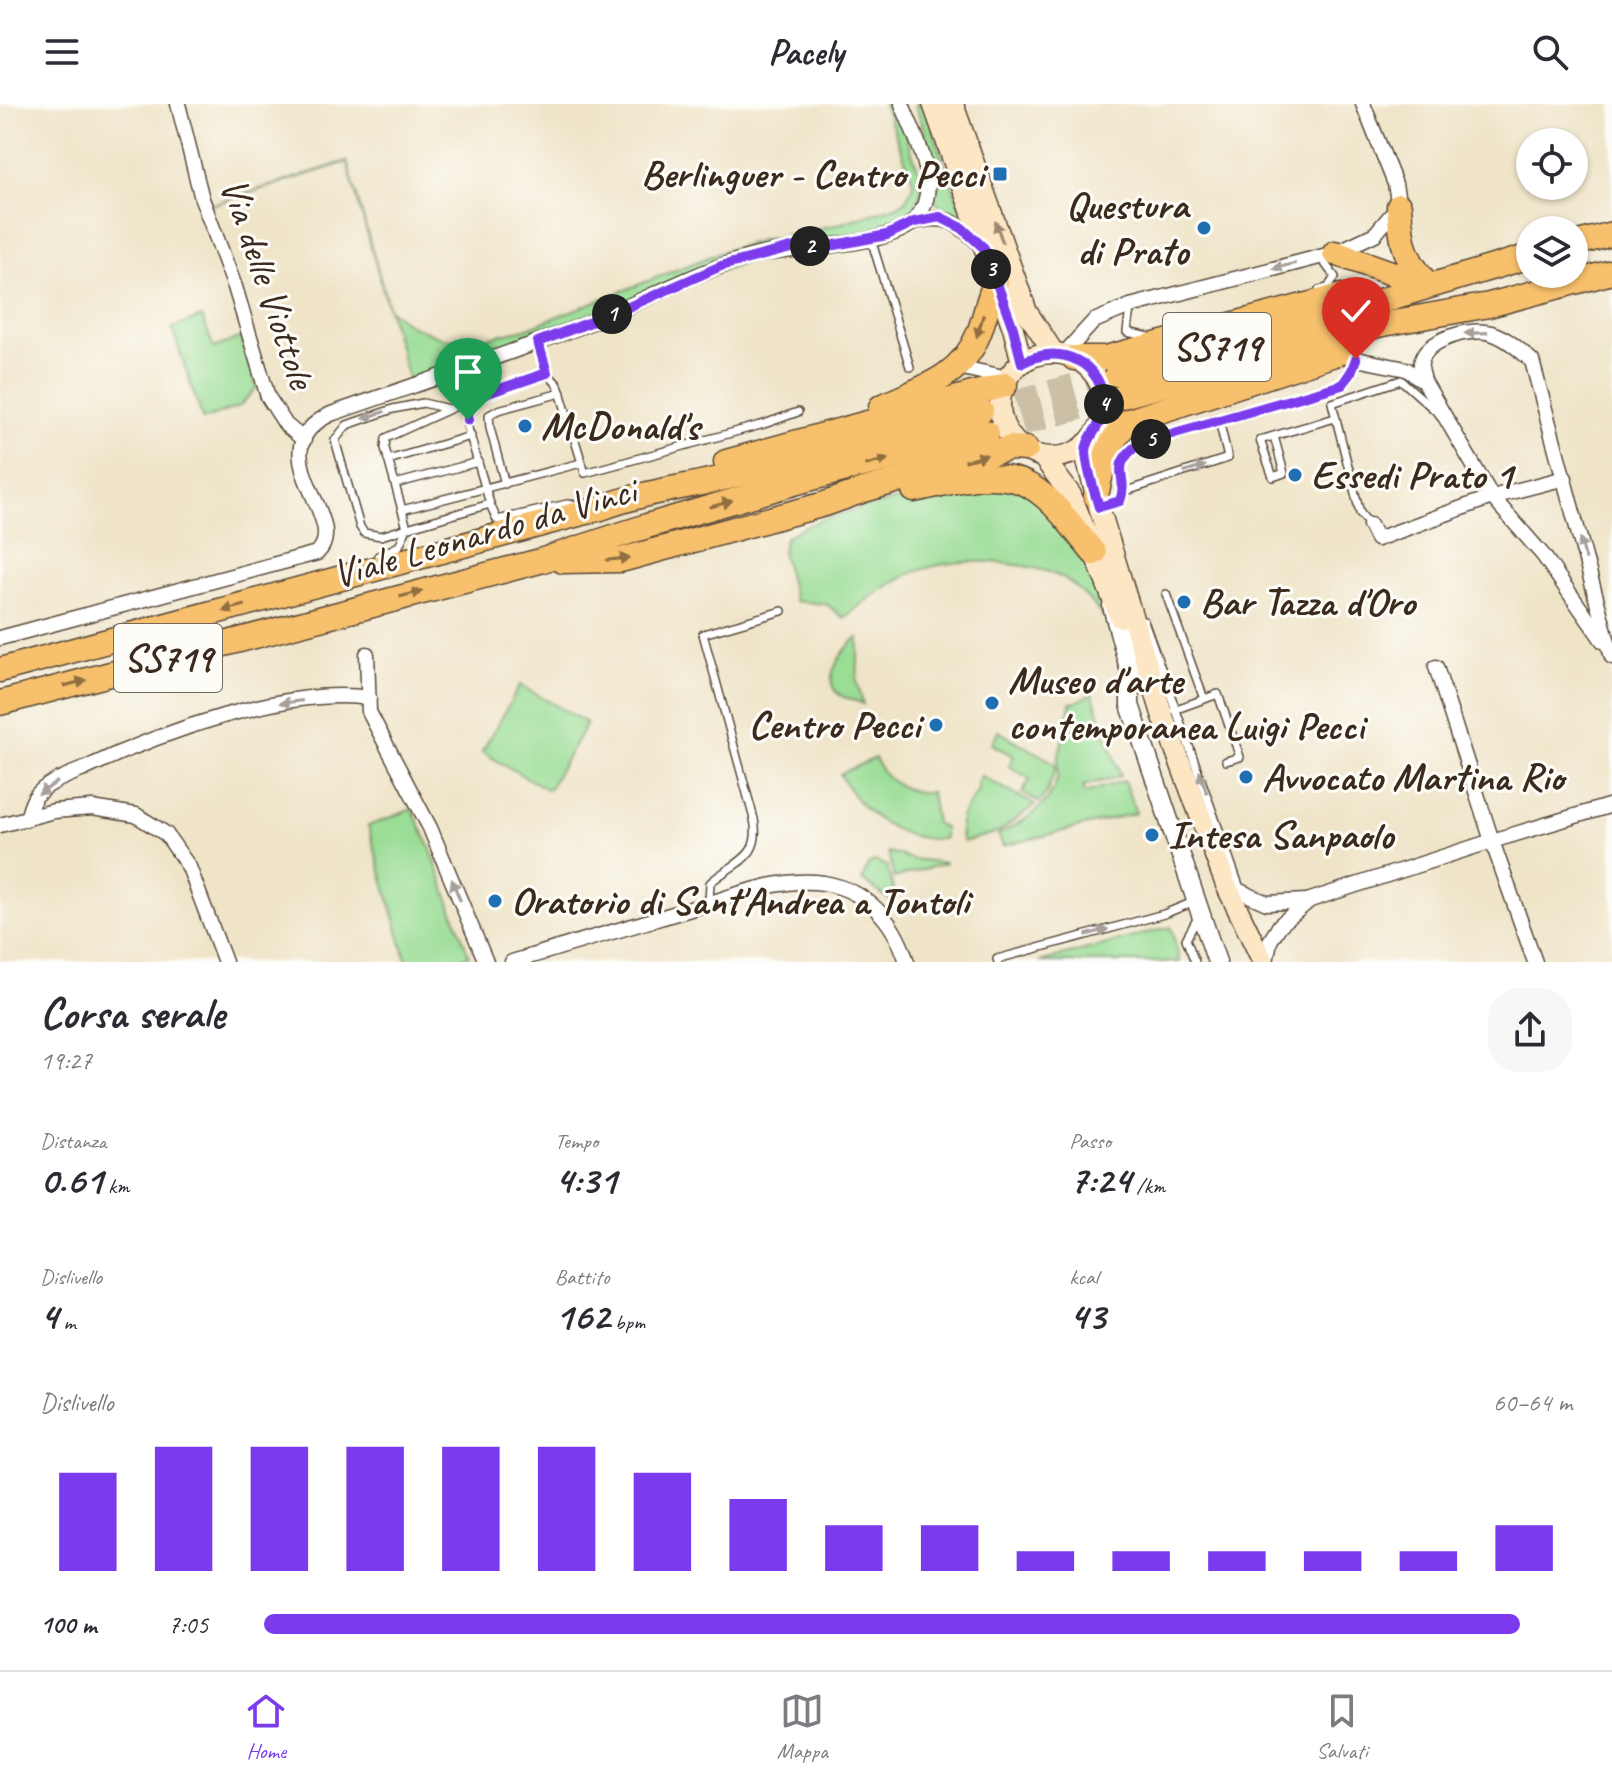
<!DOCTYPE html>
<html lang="it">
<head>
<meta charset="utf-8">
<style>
  :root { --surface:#fff; --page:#f7f7f7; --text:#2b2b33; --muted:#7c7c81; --line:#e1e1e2; --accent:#7c3aed }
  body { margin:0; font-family:Caveat,sans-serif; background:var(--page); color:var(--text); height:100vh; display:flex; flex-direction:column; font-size:30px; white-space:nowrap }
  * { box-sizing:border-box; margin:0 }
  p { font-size:26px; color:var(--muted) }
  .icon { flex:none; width:44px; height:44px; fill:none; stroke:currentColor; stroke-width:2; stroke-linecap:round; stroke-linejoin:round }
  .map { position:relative; height:858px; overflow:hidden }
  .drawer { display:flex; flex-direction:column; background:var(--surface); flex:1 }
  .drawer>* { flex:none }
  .controls { position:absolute; left:1516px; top:24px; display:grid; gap:16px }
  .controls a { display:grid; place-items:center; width:72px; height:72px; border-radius:50%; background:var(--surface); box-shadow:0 2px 6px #0004; font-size:40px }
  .pin { position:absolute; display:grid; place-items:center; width:68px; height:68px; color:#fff; margin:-82px -34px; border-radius:50% 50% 50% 0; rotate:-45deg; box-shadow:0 0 8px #0007 }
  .pin .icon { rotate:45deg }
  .km { position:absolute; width:40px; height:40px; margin:-20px; border-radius:50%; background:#222; color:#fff; font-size:22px; line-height:40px; text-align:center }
  .round { display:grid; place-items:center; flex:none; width:84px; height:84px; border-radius:32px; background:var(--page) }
  .summary { display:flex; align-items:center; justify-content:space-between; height:136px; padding:0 40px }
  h1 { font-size:44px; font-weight:700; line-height:60px }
  .metrics { display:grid; grid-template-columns:repeat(3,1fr); gap:12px; height:136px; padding:8px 40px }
  .metrics div { display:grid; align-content:center }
  .metrics b { font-size:40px; font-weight:700 }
  .metrics small { font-size:22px; font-weight:400 }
  .metrics p { font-size:22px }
  .chart { height:224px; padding:16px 40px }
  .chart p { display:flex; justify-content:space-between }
  .chart svg { width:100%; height:144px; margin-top:8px; stroke:var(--accent); stroke-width:6 }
  ul { padding:0 40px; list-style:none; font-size:26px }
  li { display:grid; grid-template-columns:128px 96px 1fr; align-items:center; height:60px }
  li i { height:20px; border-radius:10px; background:var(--accent) }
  header { display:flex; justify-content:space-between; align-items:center; height:104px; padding:0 40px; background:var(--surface); font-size:36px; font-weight:700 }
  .menu { display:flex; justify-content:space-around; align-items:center; height:112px; border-top:2px solid var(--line); background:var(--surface); font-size:22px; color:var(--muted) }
  .menu a { display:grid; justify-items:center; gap:4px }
  .menu .current { color:var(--accent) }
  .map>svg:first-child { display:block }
</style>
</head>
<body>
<header><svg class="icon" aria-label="menu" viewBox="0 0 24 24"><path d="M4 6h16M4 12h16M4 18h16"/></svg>Pacely<svg class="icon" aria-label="search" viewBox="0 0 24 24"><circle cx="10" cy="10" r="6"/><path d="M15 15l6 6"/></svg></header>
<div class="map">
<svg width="1612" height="858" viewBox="0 0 1612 858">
  <rect width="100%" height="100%" fill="#fdfcf7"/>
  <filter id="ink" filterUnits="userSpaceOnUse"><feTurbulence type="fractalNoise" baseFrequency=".0125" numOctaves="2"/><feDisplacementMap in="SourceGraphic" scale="16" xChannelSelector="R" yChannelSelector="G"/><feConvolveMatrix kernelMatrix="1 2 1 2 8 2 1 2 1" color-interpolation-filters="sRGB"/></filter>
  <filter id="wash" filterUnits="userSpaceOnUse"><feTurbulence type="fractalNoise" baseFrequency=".006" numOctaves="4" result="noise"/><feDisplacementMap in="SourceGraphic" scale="32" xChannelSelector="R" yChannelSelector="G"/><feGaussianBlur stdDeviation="1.8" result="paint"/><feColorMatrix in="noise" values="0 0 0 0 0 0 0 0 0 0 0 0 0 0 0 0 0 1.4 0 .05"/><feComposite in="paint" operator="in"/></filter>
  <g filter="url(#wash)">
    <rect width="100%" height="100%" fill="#efe4c8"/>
    <g fill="#9add95" stroke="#6a845a" stroke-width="2">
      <path d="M 884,0 L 894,0 L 923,79 L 917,100 L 898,120 L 796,140 L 409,278 L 347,58 L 211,101 L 196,57 L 211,101 L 347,57 L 389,206 L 412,222 L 446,235 L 477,236 L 525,225 L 727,146 L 757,137 L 835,121 L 897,102 L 905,97 L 912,85 L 913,77 Z"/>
      <path d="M 915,0 L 924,0 L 965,117 L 934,97 L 937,62 Z"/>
      <path d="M 202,213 L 214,244 L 241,233 L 257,283 L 240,302 L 203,316 L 172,224 Z"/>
      <path d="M 989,379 L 1023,384 L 1078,437 L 1105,515 C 1071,472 1055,465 1001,459 C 931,452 897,470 844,514 L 826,500 L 795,497 L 782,447 L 785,434 C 822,405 939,389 989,379 Z"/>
      <path d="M 859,534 L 857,578 L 863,600 C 854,595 840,595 834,585 C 825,570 846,540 859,534 Z"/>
      <path d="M 520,581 L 587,619 L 548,686 L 482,648 Z"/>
      <path d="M 1092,589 L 1121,672 L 1083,682 L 1085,689 L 1124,677 L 1136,709 L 1003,742 L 998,731 C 1022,718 1050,703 1057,675 C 1059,669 1057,662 1058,655 C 1062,637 1068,619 1070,599 L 1077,598 Z"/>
      <path d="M 998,627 L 1053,658 L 1056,663 L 1047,688 L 1039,698 L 1022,689 L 1030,675 L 1009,662 L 1014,652 L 991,640 Z"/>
      <path d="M 875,654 C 884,677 906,690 931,688 L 936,720 L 944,723 L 944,735 C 898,737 861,710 840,670 Z"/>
      <path d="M 981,672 L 1035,701 L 999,728 L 963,738 C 954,710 966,708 978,686 L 977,679 Z"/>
      <path d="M 412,705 L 429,741 L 469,852 L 451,858 L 407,858 L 368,722 Z"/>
      <path d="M 888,748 L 913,755 L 946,759 L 894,774 Z"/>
      <path d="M 875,757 L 887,762 L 896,796 L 890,796 L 862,776 L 868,761 Z"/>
      <path d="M 1171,823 L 1180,858 L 1039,858 L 1167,824 Z"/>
    </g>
  </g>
  <g filter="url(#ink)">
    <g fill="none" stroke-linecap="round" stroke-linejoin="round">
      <g stroke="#cbbfa6" stroke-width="24" stroke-dasharray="24 12" stroke-linecap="butt">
        <path d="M 981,307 L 1117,270"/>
        <path d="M 987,329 L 1123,292"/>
      </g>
      <g stroke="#564638" stroke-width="10">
        <g id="service">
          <path d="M 871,135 L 910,263"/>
          <path d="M 1319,186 L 1328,184 L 1335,173 L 1320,153"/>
          <path d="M 1130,204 L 1127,228 L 1149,233"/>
          <path d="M 538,238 L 547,269 L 558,281 L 585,369 L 764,320 L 798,308"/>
          <path d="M 475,295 L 468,309 L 467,321 L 490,400 L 497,416 L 567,400 L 579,401"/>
          <path d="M 449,305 L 423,299 L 393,305 L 347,321 L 335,336 L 360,423 L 364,429 L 381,432 L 407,424 L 385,344 L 386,334 L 476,293 L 547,269"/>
          <path d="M 1274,332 L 1284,369 L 1273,373 L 1260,336 L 1335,314"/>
          <path d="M 388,356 L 471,332"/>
          <path d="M 395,380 L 478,358"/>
          <path d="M 505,380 L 490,324 L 489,311 L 498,306 L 561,289"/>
          <path d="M 1123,388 L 1228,354 L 1219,316"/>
          <path d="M 1101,403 L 1120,397 C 1130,370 1105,364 1140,339 L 1342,281 L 1351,268 L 1356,255"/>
          <path d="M 402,406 L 581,359"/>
          <path d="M 1370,421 L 1360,409 L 1332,299 L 1401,276 L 1438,309"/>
          <path d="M 378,452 L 399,442 L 407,424 L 490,400"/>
          <path d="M 1166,490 L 1204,595"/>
          <path d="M 1144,517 L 1241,787"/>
          <path d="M 1174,606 L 1218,590 L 1240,653 L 1226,657"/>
          <path d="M 709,798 L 710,779 C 734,757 762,756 754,715 L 703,530 L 782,507"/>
          <path d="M 998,858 L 997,855 L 1164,810 L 1196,797"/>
          <path d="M 1195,858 L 1186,835 L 1196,817 L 1199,815"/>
        </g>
      </g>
      <g stroke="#564638" stroke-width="17">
        <g id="minor">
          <path d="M 178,0 L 202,95 L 235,183 L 268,293 L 286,321 L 304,336"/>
          <path d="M 914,118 C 949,109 958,120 983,143"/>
          <path d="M 1349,245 L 1356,255 L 1406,265 L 1424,277 L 1492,393 L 1543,451 L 1603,537"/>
          <path d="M 1064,250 L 1094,217 L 1130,202 L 1335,149 L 1375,130 L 1399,102 L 1395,80 L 1363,0"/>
          <path d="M 958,263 L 1008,274"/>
          <path d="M 1424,277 C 1423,271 1420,264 1421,259 C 1425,235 1471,223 1491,229 C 1507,234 1520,246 1532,257 L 1612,553"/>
          <path d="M 1370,421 L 1377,435 L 1492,393 L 1565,374"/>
          <path d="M 0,534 L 317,449 C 353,416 253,346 331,310 C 417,280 504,252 589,219 C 645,197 699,165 758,151 C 796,142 893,143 916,115 C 944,81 915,34 902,0"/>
          <path d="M 367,550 L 369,608 L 430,724 L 486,858"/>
          <path d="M 1436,563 L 1492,737 L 1535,858"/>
          <path d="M 27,715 C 29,709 31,698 36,692 C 46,679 69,671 84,665 C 157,630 288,582 369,594"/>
          <path d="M 0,721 L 54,707 L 92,704 L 136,711 L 166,730 L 189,763 L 225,858"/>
          <path d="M 1226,781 L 1267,799 L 1306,797"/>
          <path d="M 512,858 C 570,840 629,823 687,806 C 730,794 779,772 824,779 C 868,787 894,817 907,858"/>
          <path d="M 1266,858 L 1270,837 L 1280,821 L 1310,796 L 1492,737 L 1612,701"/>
        </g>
      </g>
      <g stroke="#564638" stroke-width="21">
        <path id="tertiary" d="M 1112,502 L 1130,568 L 1130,601 L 1217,858"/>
      </g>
      <g stroke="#564638" stroke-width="23">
        <g id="secondary">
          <path d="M 933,0 L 1013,224 L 1022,259"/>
          <path d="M 953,0 L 1027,208 L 1054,249"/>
          <circle cx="1052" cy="301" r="52"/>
          <path d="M 1087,339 L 1087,357 L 1099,403 L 1162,610 L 1226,781 L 1263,858"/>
          <path d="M 1042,352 L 1071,391 L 1120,513"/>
        </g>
      </g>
      <g stroke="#564638" stroke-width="27">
        <g id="trunk">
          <path d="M 1399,102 C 1401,130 1402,150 1421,172"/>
          <path d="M 1574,140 L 1612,130"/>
          <path d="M 1335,149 L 1408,175"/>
          <path d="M 1074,254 L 1105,254 L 1341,192"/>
          <path d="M 1117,270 L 1316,216 L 1530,152"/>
          <path d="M 1123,292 L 1378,221 L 1489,201 L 1612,168"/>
          <path d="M 881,303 C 919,285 961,274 978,231 C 986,213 987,195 996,178"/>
          <path d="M 726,358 L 1005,281"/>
          <path d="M 914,386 C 949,379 996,363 1030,382 C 1056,397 1075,427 1094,449"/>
          <path d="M 1096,392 C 1102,364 1107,337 1129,317 L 1344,247"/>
          <path d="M 563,457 L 621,456 L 825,400 L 864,386 L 1010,344 L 1026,345"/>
          <path d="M 0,566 L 601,404 C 642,388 688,383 732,372 C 815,352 898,329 981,307"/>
          <path d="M 0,599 L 540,457 L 647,422 L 801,377 L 987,329"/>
        </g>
      </g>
      <use href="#service" stroke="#fff" stroke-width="7"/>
      <use href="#minor" stroke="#fff" stroke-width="14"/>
      <use href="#tertiary" stroke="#fff" stroke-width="18"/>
      <use href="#secondary" stroke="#fce6c4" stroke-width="20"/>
      <use href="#trunk" stroke="#f7c06c" stroke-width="24"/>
    </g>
    <defs><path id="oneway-solid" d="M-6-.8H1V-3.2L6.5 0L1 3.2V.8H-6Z" transform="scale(2)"/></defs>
    <use fill="#9c8871" href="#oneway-solid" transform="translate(999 128) rotate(-109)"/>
    <g fill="#a79f9a">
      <use href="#oneway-solid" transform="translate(1284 162) rotate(166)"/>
      <use href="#oneway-solid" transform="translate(1476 229) rotate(178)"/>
      <use href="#oneway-solid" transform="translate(374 311) rotate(162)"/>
      <use href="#oneway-solid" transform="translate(1195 365) rotate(-18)"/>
      <use href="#oneway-solid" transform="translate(1583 445) rotate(-105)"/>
      <use href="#oneway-solid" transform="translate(291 598) rotate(173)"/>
      <use href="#oneway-solid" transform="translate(1203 678) rotate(-109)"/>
      <use href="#oneway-solid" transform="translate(48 684) rotate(146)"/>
      <use href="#oneway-solid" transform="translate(456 786) rotate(-112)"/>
      <use href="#oneway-solid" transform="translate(1097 828) rotate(-15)"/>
    </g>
    <g fill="#906e41">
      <use href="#oneway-solid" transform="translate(980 222) rotate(107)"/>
      <use href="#oneway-solid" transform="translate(976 354) rotate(-16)"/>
      <use href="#oneway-solid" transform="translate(877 358) rotate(-15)"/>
      <use href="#oneway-solid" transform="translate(721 400) rotate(-16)"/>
      <use href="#oneway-solid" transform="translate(618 455) rotate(-6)"/>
      <use href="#oneway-solid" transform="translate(411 490) rotate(-14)"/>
      <use href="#oneway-solid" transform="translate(234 504) rotate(165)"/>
      <use href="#oneway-solid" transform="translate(75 579) rotate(-15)"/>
    </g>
  </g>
  <g fill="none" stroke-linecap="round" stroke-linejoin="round" filter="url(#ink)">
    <g stroke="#fff" stroke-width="16">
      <path id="route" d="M 468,316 L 468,309 L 476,293 L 547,269 L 538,238 L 617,208 L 721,162 L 795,143 L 835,141 L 887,131 L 914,118 L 940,113 L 962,124 L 984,144 L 1013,224 L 1022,259 C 1058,238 1104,258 1104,302 C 1104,321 1086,332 1086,348 C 1087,366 1094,386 1099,403 L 1120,397 C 1130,369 1106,365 1140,339 L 1342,281 L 1351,268 L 1356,255"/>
    </g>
    <use href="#route" stroke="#7c3aed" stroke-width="10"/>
  </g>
  <g fill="#1f6fb2" stroke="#fdfcf7" stroke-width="3">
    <rect x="992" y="62" width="16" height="16" rx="4"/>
    <circle cx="1204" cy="124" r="8"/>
    <circle cx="525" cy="322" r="8"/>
    <circle cx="1295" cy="371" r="8"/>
    <circle cx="1184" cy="498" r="8"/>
    <circle cx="992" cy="599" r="8"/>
    <circle cx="936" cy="621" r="8"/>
    <circle cx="1246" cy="673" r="8"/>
    <circle cx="1152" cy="731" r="8"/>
    <circle cx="495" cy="797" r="8"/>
  </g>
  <g text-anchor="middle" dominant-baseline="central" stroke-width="6" stroke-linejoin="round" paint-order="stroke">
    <g fill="#fdfcf7" stroke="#75695f" stroke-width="2">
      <rect x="1163" y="209" width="108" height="68" rx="6"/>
      <rect x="114" y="520" width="108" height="68" rx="6"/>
    </g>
    <g font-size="38" font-weight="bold" fill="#3b2a1e">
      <text x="1217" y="243">SS719</text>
      <text x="168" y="554">SS719</text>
    </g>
    <g font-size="40" font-weight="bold" fill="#3b2a1e" stroke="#fdfcf7" text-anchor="start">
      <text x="984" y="70" text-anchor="end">Berlinguer - Centro Pecci</text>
      <text x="1188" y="101" text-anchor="end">Questura<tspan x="1188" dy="46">di Prato</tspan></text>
      <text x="541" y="322">McDonald's</text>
      <text x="1311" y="371">Essedi Prato 1</text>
      <text x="1200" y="498">Bar Tazza d'Oro</text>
      <text x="1008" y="576">Museo d'arte<tspan x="1008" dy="46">contemporanea Luigi Pecci</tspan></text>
      <text x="920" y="621" text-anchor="end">Centro Pecci</text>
      <text x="1262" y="673">Avvocato Martina Rio</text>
      <text x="1168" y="731">Intesa Sanpaolo</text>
      <text x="511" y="797">Oratorio di Sant'Andrea a Tontoli</text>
    </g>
    <g font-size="40" fill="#3b2a1e" stroke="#fdfcf7">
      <text transform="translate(268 179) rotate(71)">Via delle Viottole</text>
      <text transform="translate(484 428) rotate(-16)">Viale Leonardo da Vinci</text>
    </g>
  </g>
</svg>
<div class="controls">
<a><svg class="icon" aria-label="locate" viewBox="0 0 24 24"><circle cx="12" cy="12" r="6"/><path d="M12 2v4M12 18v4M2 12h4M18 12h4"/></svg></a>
<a><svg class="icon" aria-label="layers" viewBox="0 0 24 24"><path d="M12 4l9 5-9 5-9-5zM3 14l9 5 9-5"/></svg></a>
</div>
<div class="pin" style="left:468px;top:316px;background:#1e9e55"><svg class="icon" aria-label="arrive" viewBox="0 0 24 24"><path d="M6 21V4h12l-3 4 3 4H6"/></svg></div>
<div class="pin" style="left:1356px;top:255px;background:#d93025"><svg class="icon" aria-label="check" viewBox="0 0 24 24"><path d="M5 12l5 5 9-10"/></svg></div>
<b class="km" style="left:612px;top:210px">1</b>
<b class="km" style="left:810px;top:142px">2</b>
<b class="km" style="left:991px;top:165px">3</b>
<b class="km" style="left:1104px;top:300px">4</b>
<b class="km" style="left:1151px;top:335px">5</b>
</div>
<section class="drawer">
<div class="summary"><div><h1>Corsa serale</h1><p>19:27</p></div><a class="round"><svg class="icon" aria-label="share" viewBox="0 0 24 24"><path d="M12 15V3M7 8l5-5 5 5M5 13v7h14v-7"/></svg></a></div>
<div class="metrics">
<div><p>Distanza</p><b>0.61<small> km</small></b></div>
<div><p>Tempo</p><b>4:31</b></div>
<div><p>Passo</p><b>7:24<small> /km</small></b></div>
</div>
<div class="metrics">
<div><p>Dislivello</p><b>4<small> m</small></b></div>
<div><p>Battito</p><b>162<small> bpm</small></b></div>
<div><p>kcal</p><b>43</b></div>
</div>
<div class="chart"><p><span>Dislivello</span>60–64 m</p>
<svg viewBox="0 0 160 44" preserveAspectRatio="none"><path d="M5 44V14M15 44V6M25 44V6M35 44V6M45 44V6M55 44V6M65 44V14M75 44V22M85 44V30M95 44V30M105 44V38M115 44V38M125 44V38M135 44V38M145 44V38M155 44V30"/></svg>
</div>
<ul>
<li><b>100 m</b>7:05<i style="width:96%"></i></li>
</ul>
</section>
<nav class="menu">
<a class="current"><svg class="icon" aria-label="home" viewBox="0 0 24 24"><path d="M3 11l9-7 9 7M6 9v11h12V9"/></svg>Home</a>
<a><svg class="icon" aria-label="map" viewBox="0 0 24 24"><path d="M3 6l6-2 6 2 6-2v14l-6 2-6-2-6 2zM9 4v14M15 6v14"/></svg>Mappa</a>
<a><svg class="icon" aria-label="saved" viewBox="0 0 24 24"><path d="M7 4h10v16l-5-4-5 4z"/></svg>Salvati</a>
</nav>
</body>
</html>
